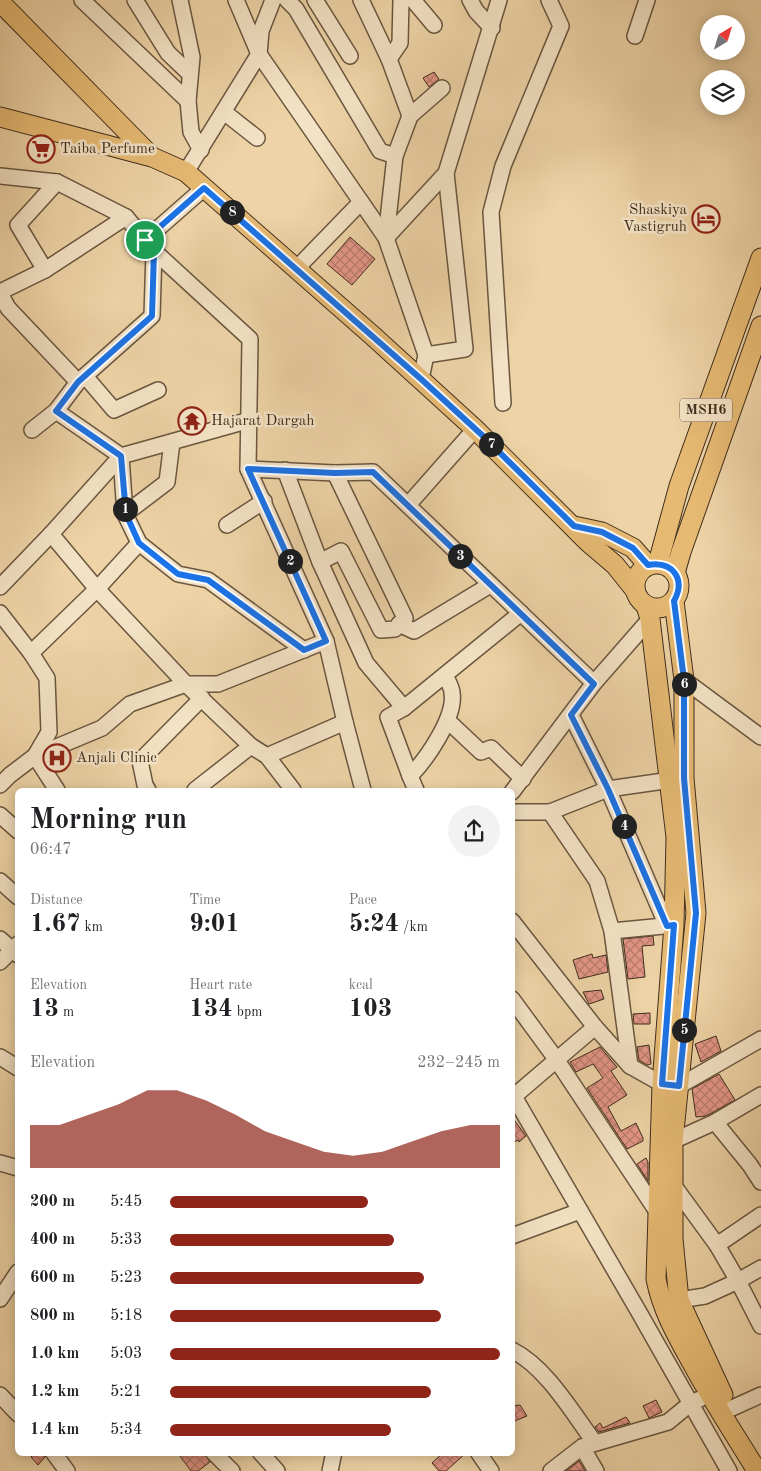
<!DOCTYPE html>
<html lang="en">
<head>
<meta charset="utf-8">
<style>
  :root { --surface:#fff; --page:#f2f2f2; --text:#202124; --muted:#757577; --accent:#8f2418 }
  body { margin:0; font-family:"Old Standard TT",serif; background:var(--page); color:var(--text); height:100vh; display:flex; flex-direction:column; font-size:19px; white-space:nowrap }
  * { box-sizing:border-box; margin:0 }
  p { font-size:16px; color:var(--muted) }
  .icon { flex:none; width:28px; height:28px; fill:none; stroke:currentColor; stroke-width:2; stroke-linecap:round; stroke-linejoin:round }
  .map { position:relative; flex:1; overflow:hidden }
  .panel { position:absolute; left:15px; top:788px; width:500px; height:668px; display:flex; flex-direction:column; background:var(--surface); border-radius:8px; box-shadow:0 2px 12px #0003 }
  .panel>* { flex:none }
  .needle { width:32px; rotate:38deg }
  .tools { position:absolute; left:700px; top:15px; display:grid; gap:10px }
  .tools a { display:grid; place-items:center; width:45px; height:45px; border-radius:50%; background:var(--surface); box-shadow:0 2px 12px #0003; font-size:25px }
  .pin { position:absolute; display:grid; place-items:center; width:42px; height:42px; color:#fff; margin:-21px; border:2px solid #fff; border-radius:50%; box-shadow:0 1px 5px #0007 }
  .km { position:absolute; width:25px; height:25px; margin:-12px; border-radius:50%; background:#222; color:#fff; font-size:14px; line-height:25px; text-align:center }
  .round { display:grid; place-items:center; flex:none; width:52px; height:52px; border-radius:26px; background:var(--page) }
  .summary { display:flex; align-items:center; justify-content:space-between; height:85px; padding:0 15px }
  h1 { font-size:28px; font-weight:700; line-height:38px }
  .stats { display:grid; grid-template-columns:repeat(3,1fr); gap:8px; height:85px; padding:5px 15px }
  .stats div { display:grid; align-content:center }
  .stats b { font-size:25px; font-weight:700 }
  .stats small { font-size:14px; font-weight:400 }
  .stats p { font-size:14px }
  .chart { height:140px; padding:10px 15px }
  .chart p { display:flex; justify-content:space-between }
  .chart svg { width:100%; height:90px; margin-top:5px; fill:var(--accent); opacity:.7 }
  ul { padding:0 15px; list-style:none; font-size:16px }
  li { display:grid; grid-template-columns:80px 60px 1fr; align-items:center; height:38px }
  li i { height:12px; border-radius:6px; background:var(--accent) }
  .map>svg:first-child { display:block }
</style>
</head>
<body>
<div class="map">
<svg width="761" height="1471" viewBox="0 0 761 1471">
  <defs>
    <pattern id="building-cross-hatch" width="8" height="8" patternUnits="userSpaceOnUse" patternTransform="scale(1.25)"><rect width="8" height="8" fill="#e49687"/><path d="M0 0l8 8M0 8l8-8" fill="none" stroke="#ba7b6e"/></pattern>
  </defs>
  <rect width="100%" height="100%" fill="#edd3a6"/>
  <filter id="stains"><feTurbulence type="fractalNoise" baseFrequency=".004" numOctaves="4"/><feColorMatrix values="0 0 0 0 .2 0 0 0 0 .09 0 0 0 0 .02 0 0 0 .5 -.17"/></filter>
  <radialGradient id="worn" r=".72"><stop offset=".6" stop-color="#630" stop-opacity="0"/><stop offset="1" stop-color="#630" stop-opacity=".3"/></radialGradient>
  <g fill="url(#building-cross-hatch)" stroke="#3f2d1d">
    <path d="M 434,72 L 439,79 L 429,87 L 423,78 Z"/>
    <path d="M 350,237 L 375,259 L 352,285 L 327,264 Z"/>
    <path d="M 66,753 L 70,763 L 55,769 L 49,760 Z"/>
    <path d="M 653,936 L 654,945 L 642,946 L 645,977 L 628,979 L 623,939 Z"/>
    <path d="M 592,954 L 593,958 L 606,955 L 608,972 L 579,979 L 573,960 Z"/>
    <path d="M 601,990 L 604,999 L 589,1004 L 583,992 Z"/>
    <path d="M 650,1013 L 650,1024 L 634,1024 L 633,1014 Z"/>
    <path d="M 716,1036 L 721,1051 L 701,1062 L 695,1044 Z"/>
    <path d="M 649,1045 L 651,1064 L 647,1065 L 639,1060 L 637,1047 Z"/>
    <path d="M 600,1047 L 617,1067 L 611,1071 L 627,1095 L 608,1107 L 621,1131 L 636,1123 L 643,1138 L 643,1141 L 627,1149 L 587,1088 L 603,1078 L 593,1064 L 576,1072 L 570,1062 Z"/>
    <path d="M 719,1074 L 735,1100 L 706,1116 L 696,1117 L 692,1089 Z"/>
    <path d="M 512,1117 L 526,1136 L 519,1142 L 518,1140 L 512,1143 Z"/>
    <path d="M 646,1158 L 648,1162 L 648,1181 L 637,1164 Z"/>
    <path d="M 656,1400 L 662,1412 L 649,1418 L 643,1406 Z"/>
    <path d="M 520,1405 L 527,1416 L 512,1422 L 512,1406 Z"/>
    <path d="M 626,1417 L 630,1423 L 599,1432 L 595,1427 L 600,1423 L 603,1428 Z"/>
    <path d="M 36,1452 L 44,1452 L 45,1457 L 38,1465 L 31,1457 Z"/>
    <path d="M 177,1452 L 204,1452 L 210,1462 L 198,1471 L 191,1471 Z"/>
    <path d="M 444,1452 L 467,1452 L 446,1471 L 439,1471 L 432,1463 Z"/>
    <path d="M 579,1461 L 585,1471 L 566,1471 Z"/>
  </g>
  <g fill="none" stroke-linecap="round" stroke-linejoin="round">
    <g stroke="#6a563f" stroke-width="18">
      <g id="minor">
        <path d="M 82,0 L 188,101"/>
        <path d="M 135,0 L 168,53 L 190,74"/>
        <path d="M 180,0 L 192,57 L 188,101 L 191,132 L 201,150"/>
        <path d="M 236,0 L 259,54 L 386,238 L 426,355 L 421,379"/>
        <path d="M 287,0 L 296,9 L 380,151 L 395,156"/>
        <path d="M 315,0 L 350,56"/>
        <path d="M 361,0 L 389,59 L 410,116 L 395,156 L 386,238"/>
        <path d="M 413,0 L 434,25"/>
        <path d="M 470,0 L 476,11 L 492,28"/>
        <path d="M 635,36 L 647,0"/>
        <path d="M 389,59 L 400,43 L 401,0"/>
        <path d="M 224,112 L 257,138"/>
        <path d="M 410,116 L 442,88"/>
        <path d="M 186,172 L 259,54 L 261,31 L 273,0"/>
        <path d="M 0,176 L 57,182 L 126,217 L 154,251 L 250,339 L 248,469 L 326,641 L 345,722 L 363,790"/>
        <path d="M 386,238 L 446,173 L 499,0"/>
        <path d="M 145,240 L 204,188"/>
        <path d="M 296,269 L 361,202"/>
        <path d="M 45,270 L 18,225 L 57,182"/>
        <path d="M 0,292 L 45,270 L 126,217"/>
        <path d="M 0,293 L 8,308 L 78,382"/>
        <path d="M 426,355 L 465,349 L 446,173"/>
        <path d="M 85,376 L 114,410 L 158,390"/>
        <path d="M 503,403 L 491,212 L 503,166 L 561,26 L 549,0"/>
        <path d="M 56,411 L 121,456 L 125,514 L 139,543 L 178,574 L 208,580 L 304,650"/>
        <path d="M 32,430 L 56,411 L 78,382 L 152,316 L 154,251"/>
        <path d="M 248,469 L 335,473 L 373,472 L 594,683"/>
        <path d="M 285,470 L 320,562 L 366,663 L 404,708"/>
        <path d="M 408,505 L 475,429"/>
        <path d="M 125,514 L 167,482 L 172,442"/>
        <path d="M 227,525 L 264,501"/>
        <path d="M 51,534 L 97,589 L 186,684 L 251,746 L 267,756 L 293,790"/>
        <path d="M 320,562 L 341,551 L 381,630 L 395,629 L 405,618 L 335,473"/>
        <path d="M 0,587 L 51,534 L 121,456 L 250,420"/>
        <path d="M 0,613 L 31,653 L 47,678 L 49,732 L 35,756 L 10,775 L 0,785"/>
        <path d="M 399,624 L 414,631 L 490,585"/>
        <path d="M 31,653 L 97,589 L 139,543"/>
        <path d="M 684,680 L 761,737"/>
        <path d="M 571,715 L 608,789 L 667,926"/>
        <path d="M 448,721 L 481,752 L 491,748 L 523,779"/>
        <path d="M 267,756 L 345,722"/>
        <path d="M 410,776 L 388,717 L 404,708 L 521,613"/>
        <path d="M 57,790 L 35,756 L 102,728 L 130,704 L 186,684 L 218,684 L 326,641"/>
        <path d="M 148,790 L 145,785 L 140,761 L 202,698"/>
        <path d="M 195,790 L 251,746"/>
        <path d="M 416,790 L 410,776 C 426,760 456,717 452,693 C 452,687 447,680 445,675"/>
        <path d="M 512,792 L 594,683 L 650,619"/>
        <path d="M 512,812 L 550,812 L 608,789 L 678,779"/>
        <path d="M 550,812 L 597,881 L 612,931 L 630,1066"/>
        <path d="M 0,815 L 18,831"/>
        <path d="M 0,881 L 18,897"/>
        <path d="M 512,921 L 595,1027 L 630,1066 L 662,1084 L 679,1086 L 761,1039"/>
        <path d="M 612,931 L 674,925"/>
        <path d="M 0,939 L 18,955"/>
        <path d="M 0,962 L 18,944"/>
        <path d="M 512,999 L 556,1059 L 658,1213"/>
        <path d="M 0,1057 L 18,1068"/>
        <path d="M 512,1093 L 640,1314 L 729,1471"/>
        <path d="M 512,1098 L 595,1027"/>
        <path d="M 715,1122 L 750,1165 L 761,1182"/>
        <path d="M 673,1141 L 715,1122 L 761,1095"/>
        <path d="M 0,1163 L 18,1168"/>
        <path d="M 674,1186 L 717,1245 L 738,1281 L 761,1326"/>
        <path d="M 512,1236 L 580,1211"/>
        <path d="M 717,1245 L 761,1215"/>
        <path d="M 0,1299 L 18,1272"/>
        <path d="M 679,1300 L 705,1296 L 738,1281 L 761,1268"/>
        <path d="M 512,1350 C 547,1368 572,1412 595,1443"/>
        <path d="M 0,1395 L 18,1414"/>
        <path d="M 721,1413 L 761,1395"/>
        <path d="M 582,1447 L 596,1471"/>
        <path d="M 53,1452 L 67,1471"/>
        <path d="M 213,1452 L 232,1471"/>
        <path d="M 260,1452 L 277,1471"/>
        <path d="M 478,1452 L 491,1471"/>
        <path d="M 330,1471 L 334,1452"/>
        <path d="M 551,1471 L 582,1447 L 668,1422 L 691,1403 L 700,1399"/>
      </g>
    </g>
    <g stroke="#3f2d1d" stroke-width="21">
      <g id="major">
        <path d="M 0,2 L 151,156"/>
        <path d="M 0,117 L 152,157 L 186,172 L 373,336 L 475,429 L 588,542 L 615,565 L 635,590"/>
        <path d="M 574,526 L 602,532 L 633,548 L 648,565"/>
        <path d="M 658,563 L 679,486 L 761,258"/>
        <circle cx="657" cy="586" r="22"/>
        <path d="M 675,573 L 681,552 L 761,326"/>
        <path d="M 674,601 L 684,680 L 684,778 L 696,913 L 673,1141 L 673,1239 L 679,1300 L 723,1395"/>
        <path d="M 646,606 L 650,619 L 676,837 L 674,925 L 662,1084 L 656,1279 C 662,1310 677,1336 692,1363 C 712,1400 735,1435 757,1471"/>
      </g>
    </g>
    <use href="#minor" stroke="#f3e2c5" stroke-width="15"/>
    <use href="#major" stroke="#e6ba73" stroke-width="19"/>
  </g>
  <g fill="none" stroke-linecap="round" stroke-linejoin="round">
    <g stroke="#fff" stroke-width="10">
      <path id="route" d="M 204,188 L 421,379 L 483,436 L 574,526 L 602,532 L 633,548 L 648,565 C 673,561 686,579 674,601 L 684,680 L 684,778 L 696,913 L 679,1086 L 662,1084 L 674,925 L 667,926 L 608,789 L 571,715 L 594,684 L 373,472 L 335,473 L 248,469 L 326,641 L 304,650 L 208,580 L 178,574 L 139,543 L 126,514 L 121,456 L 56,411 L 78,382 L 152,316 L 154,251 L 145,240 Z"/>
    </g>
    <use href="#route" stroke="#1a73e8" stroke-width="6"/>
  </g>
  <defs>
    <g id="supermarket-ring" transform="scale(1.4375)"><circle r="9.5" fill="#f3e2c5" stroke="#8f2418" stroke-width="1.5"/><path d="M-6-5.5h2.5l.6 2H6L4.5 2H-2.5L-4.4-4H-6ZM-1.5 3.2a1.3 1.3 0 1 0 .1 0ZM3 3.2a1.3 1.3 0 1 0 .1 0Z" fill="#8f2418"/></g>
    <g id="hotel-ring" transform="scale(1.4375)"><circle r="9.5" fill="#f3e2c5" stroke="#8f2418" stroke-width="1.5"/><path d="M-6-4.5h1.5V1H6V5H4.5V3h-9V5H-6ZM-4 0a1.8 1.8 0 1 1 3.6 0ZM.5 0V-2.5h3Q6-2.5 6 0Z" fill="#8f2418"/></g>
    <g id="temple-ring" transform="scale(1.4375)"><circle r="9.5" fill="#f3e2c5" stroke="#8f2418" stroke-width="1.5"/><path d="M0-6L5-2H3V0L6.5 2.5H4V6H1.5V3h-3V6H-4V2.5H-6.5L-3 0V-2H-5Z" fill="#8f2418"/></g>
    <g id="hospital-ring" transform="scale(1.4375)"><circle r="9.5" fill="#f3e2c5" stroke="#8f2418" stroke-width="1.5"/><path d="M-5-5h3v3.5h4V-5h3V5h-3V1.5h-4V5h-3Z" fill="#8f2418"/></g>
  </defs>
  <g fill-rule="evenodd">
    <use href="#supermarket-ring" x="41" y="149"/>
    <use href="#hotel-ring" x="706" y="219"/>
    <use href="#temple-ring" x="192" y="421"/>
    <use href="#hospital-ring" x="57" y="758"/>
  </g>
  <g text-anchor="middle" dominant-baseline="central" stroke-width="5" stroke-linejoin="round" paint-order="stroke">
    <rect fill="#f3e2c5" stroke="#75634f" stroke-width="1" x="680" y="398.5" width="52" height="23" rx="4"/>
    <g font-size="14" font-weight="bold" fill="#3f2d1d">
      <text x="706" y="410">MSH6</text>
    </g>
    <g font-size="15" fill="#3f2d1d" stroke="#f3e2c5" text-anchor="start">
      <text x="60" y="149">Taiba Perfume</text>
      <text x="687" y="210" text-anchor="end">Shaskiya<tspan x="687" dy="17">Vastigruh</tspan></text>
      <text x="211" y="421">Hajarat Dargah</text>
      <text x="76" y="758">Anjali Clinic</text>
    </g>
  </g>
  <rect width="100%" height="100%" filter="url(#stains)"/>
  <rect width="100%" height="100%" fill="url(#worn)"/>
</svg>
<div class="tools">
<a><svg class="needle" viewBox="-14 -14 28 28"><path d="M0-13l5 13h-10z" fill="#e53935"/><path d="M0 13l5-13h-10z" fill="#757577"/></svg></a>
<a><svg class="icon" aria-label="layers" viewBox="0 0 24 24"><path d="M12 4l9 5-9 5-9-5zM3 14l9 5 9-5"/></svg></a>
</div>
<div class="pin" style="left:145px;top:240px;background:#1e9e55"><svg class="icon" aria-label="arrive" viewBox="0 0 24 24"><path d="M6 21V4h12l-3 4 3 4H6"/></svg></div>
<b class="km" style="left:125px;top:509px">1</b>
<b class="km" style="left:290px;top:561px">2</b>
<b class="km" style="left:460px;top:556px">3</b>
<b class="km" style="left:624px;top:826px">4</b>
<b class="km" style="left:684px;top:1030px">5</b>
<b class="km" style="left:684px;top:684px">6</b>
<b class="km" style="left:491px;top:444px">7</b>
<b class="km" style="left:232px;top:212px">8</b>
<section class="panel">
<div class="summary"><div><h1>Morning run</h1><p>06:47</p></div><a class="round"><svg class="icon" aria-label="share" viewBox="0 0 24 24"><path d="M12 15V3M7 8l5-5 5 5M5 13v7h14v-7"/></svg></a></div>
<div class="stats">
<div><p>Distance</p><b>1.67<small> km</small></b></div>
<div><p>Time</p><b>9:01</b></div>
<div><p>Pace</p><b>5:24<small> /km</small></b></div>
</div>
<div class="stats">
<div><p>Elevation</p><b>13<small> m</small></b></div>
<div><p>Heart rate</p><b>134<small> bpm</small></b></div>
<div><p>kcal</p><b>103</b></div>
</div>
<div class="chart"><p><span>Elevation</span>232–245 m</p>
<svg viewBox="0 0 160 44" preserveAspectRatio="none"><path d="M0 44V23L10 23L20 18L30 13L40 6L50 6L60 11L70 18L80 26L90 31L100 36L110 38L120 36L130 31L140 26L150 23L160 23V44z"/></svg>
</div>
<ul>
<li><b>200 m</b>5:45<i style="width:60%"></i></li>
<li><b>400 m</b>5:33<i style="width:68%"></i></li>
<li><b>600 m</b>5:23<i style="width:77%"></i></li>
<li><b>800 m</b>5:18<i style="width:82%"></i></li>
<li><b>1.0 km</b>5:03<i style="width:100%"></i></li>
<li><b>1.2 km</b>5:21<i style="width:79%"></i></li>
<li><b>1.4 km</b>5:34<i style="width:67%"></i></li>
</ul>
</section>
</div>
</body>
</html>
